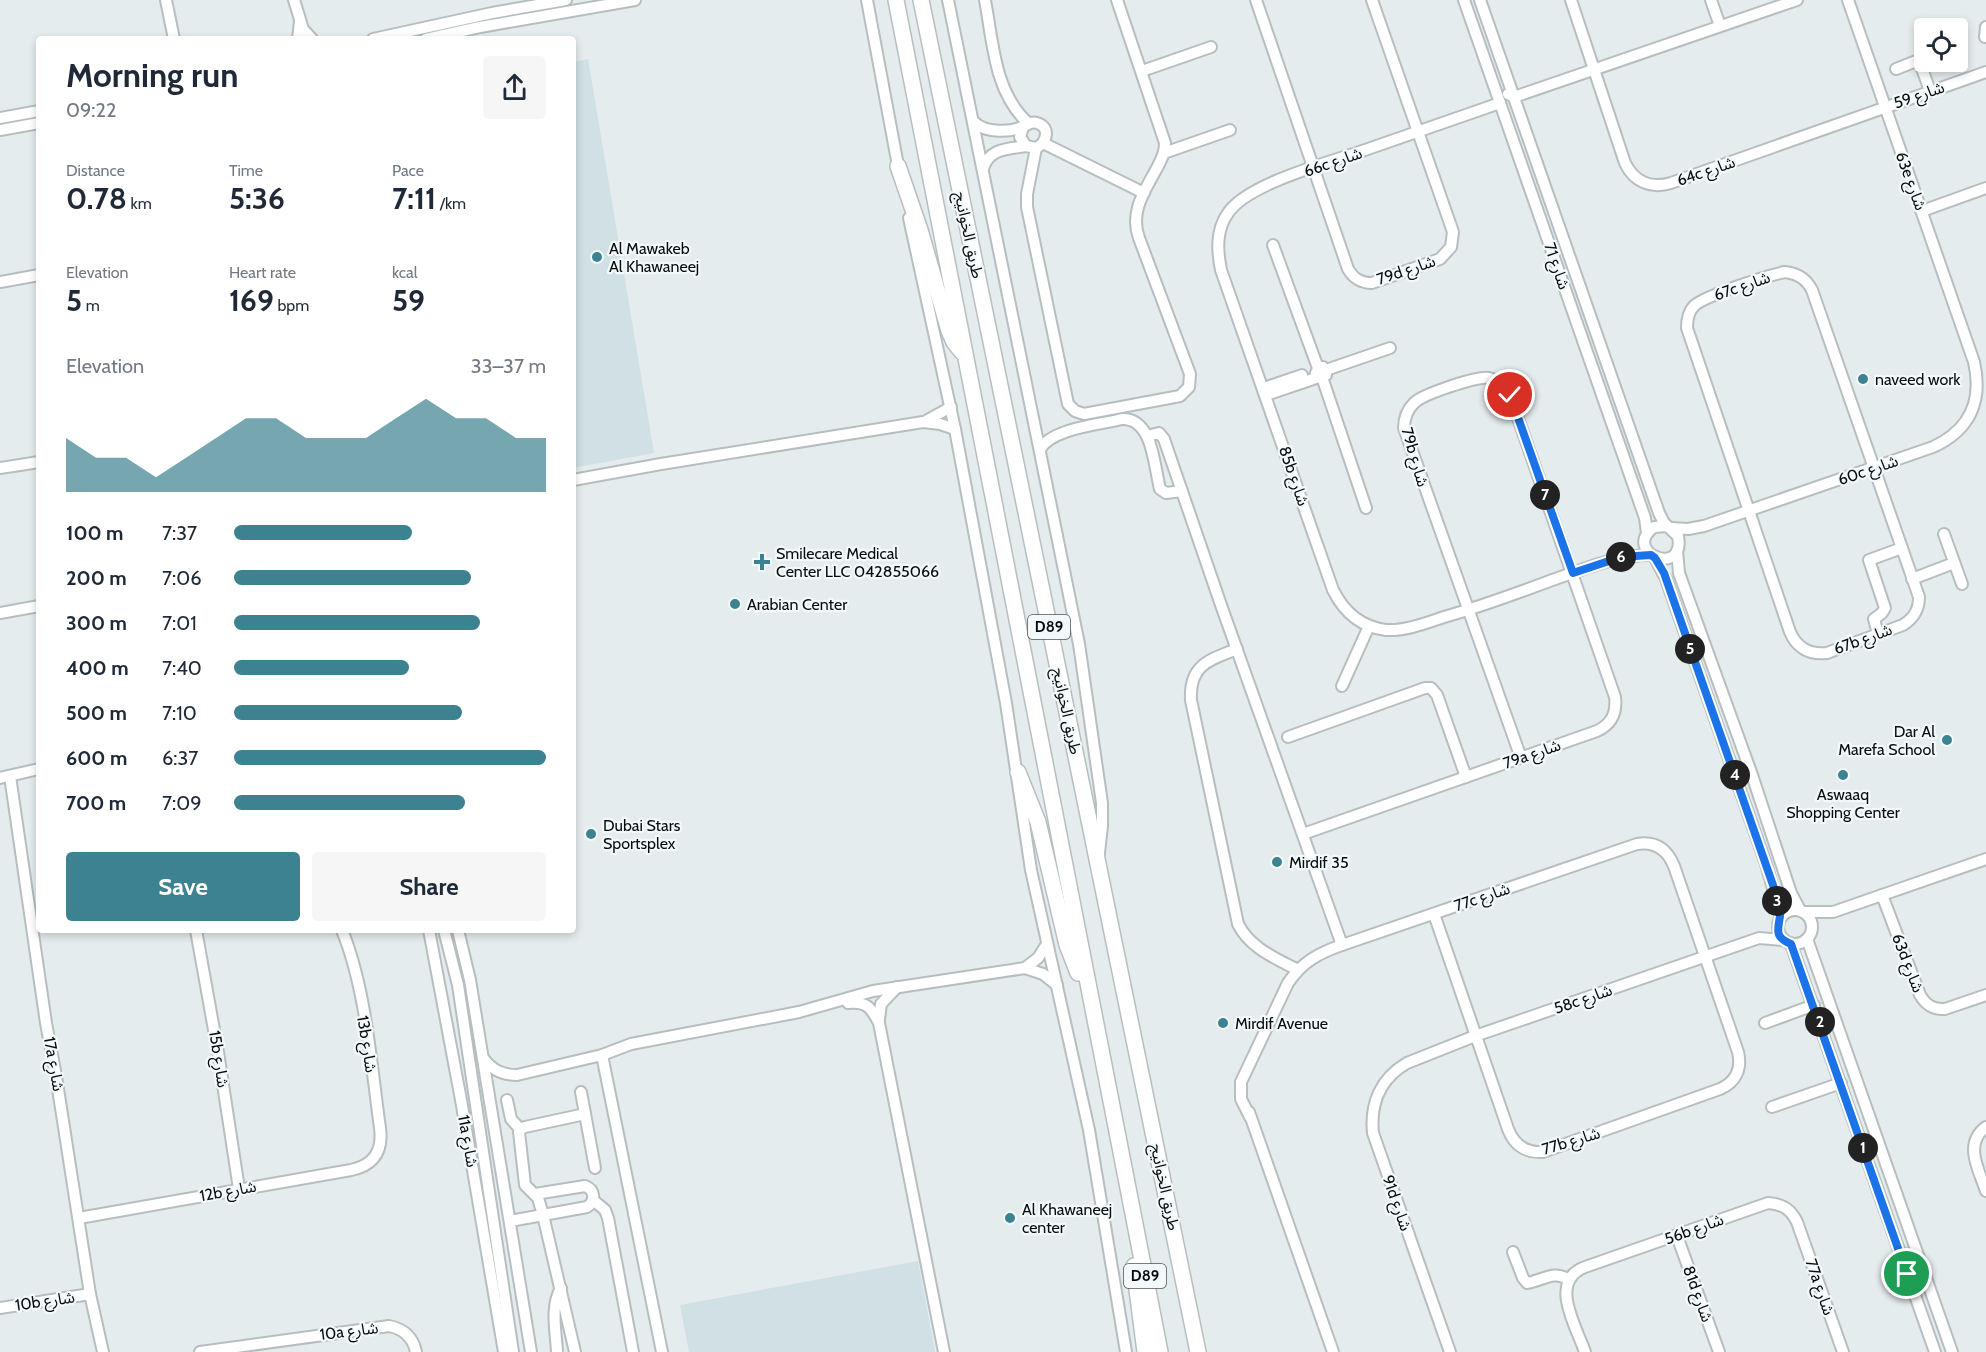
<!DOCTYPE html>
<html lang="en">
<head>
<meta charset="utf-8">
<style>
  :root { --surface:#fff; --page:#f6f6f7; --text:#1f2937; --muted:#747a83; --accent:#3d8290 }
  body { margin:0; font-family:Cabin,"Noto Sans Arabic",sans-serif; background:var(--page); color:var(--text); height:100vh; display:flex; flex-direction:column; font-size:22px; white-space:nowrap }
  * { box-sizing:border-box; margin:0 }
  p { font-size:20px; color:var(--muted) }
  .icon { flex:none; width:33px; height:33px; fill:none; stroke:currentColor; stroke-width:2; stroke-linecap:round; stroke-linejoin:round }
  .map { position:relative; flex:1; overflow:hidden }
  .details { position:absolute; left:36px; top:36px; width:540px; height:897px; display:flex; flex-direction:column; background:var(--surface); border-radius:6px; box-shadow:0 3px 9px #0003 }
  .details>* { flex:none }
  .controls { position:absolute; left:1914px; top:18px; display:grid; gap:12px }
  .controls a { display:grid; place-items:center; width:54px; height:54px; border-radius:6px; background:var(--surface); box-shadow:0 3px 9px #0003; font-size:30px }
  .pin { position:absolute; display:grid; place-items:center; width:51px; height:51px; color:#fff; margin:-26px; border:3px solid #fff; border-radius:50%; box-shadow:0 2px 6px #0007 }
  .km { position:absolute; width:30px; height:30px; margin:-15px; border-radius:50%; background:#222; color:#fff; font-size:16px; line-height:30px; text-align:center }
  .round { display:grid; place-items:center; flex:none; width:63px; height:63px; border-radius:6px; background:var(--page) }
  .overview { display:flex; align-items:center; justify-content:space-between; height:102px; padding:0 30px }
  h1 { font-size:33px; font-weight:800; line-height:45px }
  .stats { display:grid; grid-template-columns:repeat(3,1fr); gap:9px; height:102px; padding:6px 30px }
  .stats div { display:grid; align-content:center }
  .stats b { font-size:30px; font-weight:800 }
  .stats small { font-size:16px; font-weight:400 }
  .stats p { font-size:16px }
  .chart { height:168px; padding:12px 30px }
  .chart p { display:flex; justify-content:space-between }
  .chart svg { width:100%; height:108px; margin-top:6px; fill:var(--accent); opacity:.7 }
  .primary-button { display:flex; gap:12px; margin-top:auto; padding:12px 30px }
  .primary-button a { flex:1; height:69px; border-radius:6px; background:var(--accent); color:#fff; font-size:24px; font-weight:800; line-height:69px; text-align:center }
  .primary-button a+a { background:var(--page); color:var(--text) }
  ul { padding:0 30px; list-style:none; font-size:20px }
  li { display:grid; grid-template-columns:96px 72px 1fr; align-items:center; height:45px }
  li i { height:15px; border-radius:8px; background:var(--accent) }
  .map>svg:first-child { display:block }
</style>
</head>
<body>
<div class="map">
<svg width="1986" height="1352" viewBox="0 0 1986 1352">
  <rect width="100%" height="100%" fill="#e5ecee"/>
  <g fill="#d0e0e4">
    <path d="M 588,59 L 654,453 L 573,468 L 573,62 Z"/>
    <path d="M 918,1261 L 935,1352 L 689,1352 L 680,1305 Z"/>
  </g>
  <g fill="none" stroke-linecap="round" stroke-linejoin="round">
    <g stroke="#b7bec0" stroke-width="14">
      <g id="minor">
        <path d="M 166,0 L 174,39"/>
        <path d="M 294,0 L 303,29 L 312,39"/>
        <path d="M 867,0 L 899,171"/>
        <path d="M 948,0 L 1079,644 L 1102,803 L 1102,826 L 1099,853"/>
        <path d="M 985,0 C 993,42 994,92 1028,123"/>
        <path d="M 1256,0 L 1348,269 C 1354,279 1361,283 1372,283 L 1440,259 L 1451,247 L 1453,232 L 1372,0"/>
        <path d="M 1464,0 L 1645,518 L 1647,533"/>
        <path d="M 1480,0 L 1659,513 L 1664,523 L 1678,536 C 1686,579 1620,552 1654,527 L 1667,526"/>
        <path d="M 1571,0 L 1625,163 C 1634,182 1651,189 1671,183 L 1986,72"/>
        <path d="M 1711,0 L 1720,26"/>
        <path d="M 1985,37 L 1986,27"/>
        <path d="M 298,39 L 300,21"/>
        <path d="M 373,39 L 492,13 L 566,0"/>
        <path d="M 426,39 L 480,27 L 635,0"/>
        <path d="M 1919,60 L 1930,91"/>
        <path d="M 1896,69 L 1924,58"/>
        <path d="M 1142,71 L 1211,47"/>
        <path d="M 1508,94 L 1514,97 L 1797,0"/>
        <path d="M 1500,103 C 1455,119 1410,134 1365,150 C 1331,162 1248,183 1228,213 C 1216,230 1217,250 1221,270 L 1333,590 C 1344,612 1361,627 1386,630 C 1406,631 1426,623 1444,617 C 1483,606 1520,592 1558,578 C 1589,567 1618,555 1651,555"/>
        <path d="M 0,118 L 39,111"/>
        <path d="M 974,122 C 985,133 1011,133 1024,126 C 1029,124 1031,121 1037,123 C 1051,127 1047,143 1036,148 L 1026,146 L 1020,137 L 1023,127"/>
        <path d="M 0,130 L 39,123"/>
        <path d="M 1043,143 L 1144,193"/>
        <path d="M 1036,148 L 1027,194 L 1027,207 L 1068,404 L 1075,411 L 1084,414 L 1180,396 L 1189,387 L 1190,374 L 1139,238 C 1129,211 1146,189 1158,166 C 1162,158 1165,152 1165,143 L 1117,0"/>
        <path d="M 1164,153 L 1230,130"/>
        <path d="M 983,168 C 990,148 1008,149 1026,146"/>
        <path d="M 1922,211 L 1986,188"/>
        <path d="M 909,218 L 955,429 L 1006,703 L 1031,870 L 1089,1130 L 1126,1352"/>
        <path d="M 1273,245 L 1318,368"/>
        <path d="M 1785,272 C 1799,274 1806,279 1812,290 L 1919,597 C 1919,610 1914,618 1903,625 L 1827,653 C 1809,655 1797,648 1790,632 L 1687,328 C 1687,320 1688,312 1694,306 C 1704,296 1769,275 1785,272 Z"/>
        <path d="M 0,282 L 39,275"/>
        <path d="M 1326,370 L 1326,375 L 1322,377 L 1316,373 L 1319,367 L 1323,367 L 1326,370 L 1390,348"/>
        <path d="M 1322,377 L 1366,508"/>
        <path d="M 1264,388 L 1302,375"/>
        <path d="M 1266,395 L 1319,377"/>
        <path d="M 924,422 L 951,407"/>
        <path d="M 1147,436 L 1159,433 L 1164,439 L 1221,605 L 1342,945"/>
        <path d="M 1040,449 C 1053,428 1099,425 1122,419 C 1153,418 1154,466 1160,489 L 1166,493 L 1182,491"/>
        <path d="M 0,468 L 39,462"/>
        <path d="M 573,480 L 661,464 L 923,422 L 940,424 L 955,429"/>
        <path d="M 1671,528 L 1688,529 L 1704,526 L 1933,447 C 1970,430 1983,401 1974,362 L 1848,0"/>
        <path d="M 1944,534 L 1962,584"/>
        <path d="M 1677,551 L 1679,573 L 1752,775 L 1791,893 L 1800,910"/>
        <path d="M 1655,558 L 1666,579 L 1766,864 L 1781,916"/>
        <path d="M 1912,579 L 1954,563"/>
        <path d="M 0,613 L 39,606"/>
        <path d="M 1878,634 L 1874,619 L 1882,613 L 1885,608 L 1869,560 L 1902,548"/>
        <path d="M 1237,649 C 1209,660 1189,665 1191,700 L 1238,924 C 1250,948 1275,958 1298,970"/>
        <path d="M 1342,686 L 1369,626"/>
        <path d="M 1288,737 L 1425,688 L 1431,688 L 1437,695 L 1466,777"/>
        <path d="M 10,776 L 46,1023 L 56,1076 L 90,1294 L 103,1352"/>
        <path d="M 0,778 L 39,769"/>
        <path d="M 1303,834 L 1597,731 C 1612,724 1617,713 1615,697 L 1510,395 C 1505,387 1499,380 1489,378 C 1477,376 1423,394 1414,403 C 1407,410 1404,418 1404,428 L 1521,758"/>
        <path d="M 1882,895 L 1920,995 C 1926,1005 1933,1010 1945,1009 L 1986,995"/>
        <circle cx="1795" cy="927" r="17"/>
        <path d="M 1804,912 L 1833,912 L 1986,859"/>
        <path d="M 196,930 L 218,1052 L 239,1189"/>
        <path d="M 429,930 L 461,1100 L 504,1352"/>
        <path d="M 444,930 L 458,985 L 513,1352"/>
        <path d="M 458,930 L 470,980 L 531,1352"/>
        <path d="M 1807,939 L 1952,1352"/>
        <path d="M 1791,944 L 1935,1352"/>
        <path d="M 1025,968 L 1038,958 L 1047,944"/>
        <path d="M 848,1003 C 866,1001 871,1007 879,1023 L 944,1352"/>
        <path d="M 879,1019 L 881,1004 L 897,987"/>
        <path d="M 1765,1023 L 1814,1005"/>
        <path d="M 602,1055 L 662,1352"/>
        <path d="M 483,1058 C 492,1070 502,1075 517,1075 L 602,1055 L 631,1044 L 799,1012 L 873,991 L 1025,968 L 1043,974 L 1057,985"/>
        <path d="M 581,1092 L 595,1168"/>
        <path d="M 507,1100 L 511,1119 L 520,1129"/>
        <path d="M 1772,1107 L 1841,1083"/>
        <path d="M 1249,1112 L 1333,1352"/>
        <path d="M 1250,1117 L 1241,1099 L 1241,1082 L 1288,983 C 1302,962 1319,953 1342,945 L 1637,844 C 1655,841 1667,849 1674,866 L 1738,1052 C 1742,1069 1736,1082 1720,1089 L 1543,1152 C 1526,1153 1514,1145 1508,1129 L 1434,914"/>
        <path d="M 1986,1127 C 1963,1144 1979,1170 1986,1191"/>
        <path d="M 593,1200 L 605,1210 L 608,1218 L 633,1352"/>
        <path d="M 79,1218 L 351,1170 C 374,1165 383,1151 380,1128 C 371,1064 366,989 342,930"/>
        <path d="M 510,1221 L 587,1207 C 596,1201 595,1190 585,1186 L 535,1194"/>
        <path d="M 1677,1236 L 1719,1352"/>
        <path d="M 1513,1252 L 1523,1278 L 1527,1283 C 1542,1281 1554,1269 1569,1280"/>
        <path d="M 0,1308 L 90,1294"/>
        <path d="M 200,1352 L 389,1326 C 404,1329 413,1337 416,1352"/>
        <path d="M 557,1352 C 556,1331 550,1307 561,1288"/>
        <path d="M 575,1352 L 543,1215 L 538,1198 L 525,1185 L 519,1132 L 520,1129 L 525,1127 L 585,1114"/>
        <path d="M 1450,1352 L 1373,1133 C 1370,1103 1381,1078 1407,1063 L 1475,1036 L 1759,938 L 1783,940"/>
        <path d="M 1585,1352 C 1576,1326 1548,1281 1585,1267 L 1768,1203 C 1782,1204 1791,1209 1797,1222 L 1843,1352"/>
      </g>
    </g>
    <g stroke="#b7bec0" stroke-width="18">
      <g id="highway">
        <path d="M 896,0 L 1160,1352"/>
        <path d="M 921,0 L 1198,1352"/>
        <path d="M 898,166 L 920,230 L 949,331 L 954,342 L 962,352"/>
        <path d="M 1018,772 L 1038,822 L 1067,945 L 1078,973"/>
        <path d="M 1134,1266 L 1145,1352"/>
      </g>
    </g>
    <use href="#minor" stroke="#fff" stroke-width="10"/>
    <use href="#highway" stroke="#fff" stroke-width="15"/>
  </g>
  <g fill="none" stroke-linecap="round" stroke-linejoin="round">
    <g stroke="#fff" stroke-width="12">
      <path id="route" d="M 1510,395 L 1573,573 L 1621,557 L 1651,555 L 1655,558 L 1664,573 L 1774,888 C 1776,896 1782,908 1780,916 C 1778,930 1774,937 1791,944 L 1907,1274"/>
    </g>
    <use href="#route" stroke="#1a73e8" stroke-width="8"/>
  </g>
  <g fill="#3d8290" stroke="#f2f9fb" stroke-width="2">
    <circle cx="597" cy="257" r="6"/>
    <circle cx="1863" cy="379" r="6"/>
    <path d="M759 553h6v6h6v6h-6v6h-6v-6h-6v-6h6z"/>
    <circle cx="735" cy="604" r="6"/>
    <circle cx="1947" cy="740" r="6"/>
    <circle cx="1843" cy="775" r="6"/>
    <circle cx="591" cy="834" r="6"/>
    <circle cx="1277" cy="862" r="6"/>
    <circle cx="1223" cy="1023" r="6"/>
    <circle cx="1010" cy="1218" r="6"/>
  </g>
  <g text-anchor="middle" dominant-baseline="central" stroke-width="4.5" stroke-linejoin="round" paint-order="stroke">
    <g fill="#f2f9fb" stroke="#4f5354" stroke-width="1.5">
      <rect x="1028" y="615" width="42" height="24" rx="4.5"/>
      <rect x="1124" y="1264" width="42" height="24" rx="4.5"/>
    </g>
    <g font-size="15" font-weight="bold" fill="#090c0c">
      <text x="1049" y="627">D89</text>
      <text x="1145" y="1276">D89</text>
    </g>
    <g font-size="16" fill="#090c0c" stroke="#f2f9fb">
      <text transform="translate(1919 95) rotate(-19)">شارع 59</text>
      <text transform="translate(1333 162) rotate(-19)">66c شارع</text>
      <text transform="translate(1706 171) rotate(-19)">64c شارع</text>
      <text transform="translate(1911 181) rotate(70)">63e شارع</text>
      <text transform="translate(969 235) rotate(78)">طريق الخوانيج</text>
      <text transform="translate(1557 266) rotate(71)">شارع 71</text>
      <text transform="translate(1406 270) rotate(-19)">79d شارع</text>
      <text transform="translate(1742 286) rotate(-19)">67c شارع</text>
      <text transform="translate(1415 457) rotate(74)">79b شارع</text>
      <text transform="translate(1868 470) rotate(-19)">60c شارع</text>
      <text transform="translate(1294 476) rotate(71)">85b شارع</text>
      <text transform="translate(1863 639) rotate(-20)">67b شارع</text>
      <text transform="translate(1067 711) rotate(78)">طريق الخوانيج</text>
      <text transform="translate(1532 754) rotate(-19)">79a شارع</text>
      <text transform="translate(1482 897) rotate(-19)">77c شارع</text>
      <text transform="translate(1908 963) rotate(69)">63d شارع</text>
      <text transform="translate(1583 999) rotate(-19)">58c شارع</text>
      <text transform="translate(367 1044) rotate(81)">13b شارع</text>
      <text transform="translate(219 1059) rotate(81)">15b شارع</text>
      <text transform="translate(54 1064) rotate(80)">17a شارع</text>
      <text transform="translate(468 1141) rotate(80)">11a شارع</text>
      <text transform="translate(1571 1141) rotate(-17)">77b شارع</text>
      <text transform="translate(1165 1187) rotate(78)">طريق الخوانيج</text>
      <text transform="translate(228 1191) rotate(-10)">12b شارع</text>
      <text transform="translate(1397 1203) rotate(71)">91d شارع</text>
      <text transform="translate(1694 1229) rotate(-20)">56b شارع</text>
      <text transform="translate(1820 1287) rotate(71)">77a شارع</text>
      <text transform="translate(1698 1294) rotate(70)">81d شارع</text>
      <text transform="translate(45 1301) rotate(-8)">10b شارع</text>
      <text transform="translate(349 1331) rotate(-7)">10a شارع</text>
    </g>
    <g font-size="16" fill="#090c0c" stroke="#f2f9fb" text-anchor="start">
      <text x="609" y="248">Al Mawakeb<tspan x="609" dy="18">Al Khawaneej</tspan></text>
      <text x="1875" y="379">naveed work</text>
      <text x="776" y="553">Smilecare Medical<tspan x="776" dy="18">Center LLC 042855066</tspan></text>
      <text x="747" y="604">Arabian Center</text>
      <text x="1935" y="731" text-anchor="end">Dar Al<tspan x="1935" dy="18">Marefa School</tspan></text>
      <text x="1843" y="794" text-anchor="middle">Aswaaq<tspan x="1843" dy="18">Shopping Center</tspan></text>
      <text x="603" y="825">Dubai Stars<tspan x="603" dy="18">Sportsplex</tspan></text>
      <text x="1289" y="862">Mirdif 35</text>
      <text x="1235" y="1023">Mirdif Avenue</text>
      <text x="1022" y="1209">Al Khawaneej<tspan x="1022" dy="18">center</tspan></text>
    </g>
  </g>
</svg>
<div class="controls">
<a><svg class="icon" aria-label="locate" viewBox="0 0 24 24"><circle cx="12" cy="12" r="6"/><path d="M12 2v4M12 18v4M2 12h4M18 12h4"/></svg></a>
</div>
<div class="pin" style="left:1907px;top:1274px;background:#1e9e55"><svg class="icon" aria-label="arrive" viewBox="0 0 24 24"><path d="M6 21V4h12l-3 4 3 4H6"/></svg></div>
<div class="pin" style="left:1510px;top:395px;background:#d93025"><svg class="icon" aria-label="check" viewBox="0 0 24 24"><path d="M5 12l5 5 9-10"/></svg></div>
<b class="km" style="left:1863px;top:1148px">1</b>
<b class="km" style="left:1820px;top:1022px">2</b>
<b class="km" style="left:1777px;top:901px">3</b>
<b class="km" style="left:1735px;top:775px">4</b>
<b class="km" style="left:1690px;top:649px">5</b>
<b class="km" style="left:1621px;top:557px">6</b>
<b class="km" style="left:1545px;top:495px">7</b>
<section class="details">
<div class="overview"><div><h1>Morning run</h1><p>09:22</p></div><a class="round"><svg class="icon" aria-label="share" viewBox="0 0 24 24"><path d="M12 15V3M7 8l5-5 5 5M5 13v7h14v-7"/></svg></a></div>
<div class="stats">
<div><p>Distance</p><b>0.78<small> km</small></b></div>
<div><p>Time</p><b>5:36</b></div>
<div><p>Pace</p><b>7:11<small> /km</small></b></div>
</div>
<div class="stats">
<div><p>Elevation</p><b>5<small> m</small></b></div>
<div><p>Heart rate</p><b>169<small> bpm</small></b></div>
<div><p>kcal</p><b>59</b></div>
</div>
<div class="chart"><p><span>Elevation</span>33–37 m</p>
<svg viewBox="0 0 160 44" preserveAspectRatio="none"><path d="M0 44V22L10 30L20 30L30 38L40 30L50 22L60 14L70 14L80 22L90 22L100 22L110 14L120 6L130 14L140 14L150 22L160 22V44z"/></svg>
</div>
<ul>
<li><b>100 m</b>7:37<i style="width:57%"></i></li>
<li><b>200 m</b>7:06<i style="width:76%"></i></li>
<li><b>300 m</b>7:01<i style="width:79%"></i></li>
<li><b>400 m</b>7:40<i style="width:56%"></i></li>
<li><b>500 m</b>7:10<i style="width:73%"></i></li>
<li><b>600 m</b>6:37<i style="width:100%"></i></li>
<li><b>700 m</b>7:09<i style="width:74%"></i></li>
</ul>
<div class="primary-button"><a>Save</a><a>Share</a></div>
</section>
</div>
</body>
</html>
